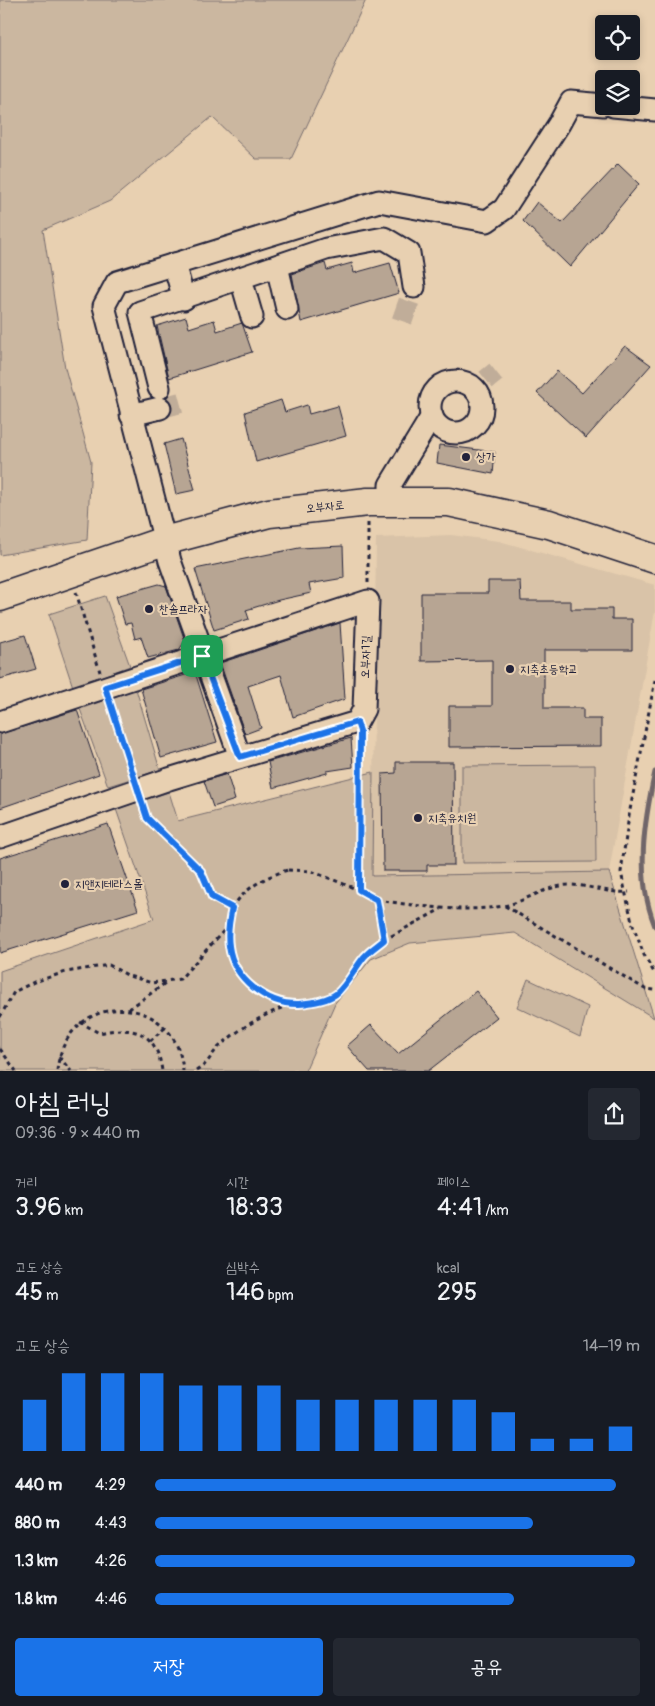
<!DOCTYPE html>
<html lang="ko">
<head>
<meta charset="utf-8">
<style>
  :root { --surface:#171b24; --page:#242831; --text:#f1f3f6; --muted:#9ea1a6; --accent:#1a73e8 }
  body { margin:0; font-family:Pangolin,"Poor Story",sans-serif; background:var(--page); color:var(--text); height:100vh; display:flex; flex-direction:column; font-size:19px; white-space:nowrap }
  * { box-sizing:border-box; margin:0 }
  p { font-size:16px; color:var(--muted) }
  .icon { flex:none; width:28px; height:28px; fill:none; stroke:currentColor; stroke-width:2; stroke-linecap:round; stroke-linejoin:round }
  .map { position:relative; height:1071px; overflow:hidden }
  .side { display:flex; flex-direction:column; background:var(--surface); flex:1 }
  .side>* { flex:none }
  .buttons { position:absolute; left:595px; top:15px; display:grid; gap:10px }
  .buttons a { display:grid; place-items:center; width:45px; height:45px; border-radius:5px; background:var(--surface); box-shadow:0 2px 8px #0003; font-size:25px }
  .pin { position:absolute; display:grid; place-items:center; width:42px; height:42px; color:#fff; margin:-21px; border-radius:10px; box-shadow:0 2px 8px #0006 }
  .round { display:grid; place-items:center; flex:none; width:52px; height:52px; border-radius:5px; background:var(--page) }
  .headline { display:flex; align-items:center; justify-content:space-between; height:85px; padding:0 15px }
  h1 { font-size:28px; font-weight:600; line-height:38px }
  .metrics { display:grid; grid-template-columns:repeat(3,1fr); gap:8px; height:85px; padding:5px 15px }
  .metrics div { display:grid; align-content:center }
  .metrics b { font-size:25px; font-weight:600 }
  .metrics small { font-size:14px; font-weight:400 }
  .metrics p { font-size:14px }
  .chart { height:140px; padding:10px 15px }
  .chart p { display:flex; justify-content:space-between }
  .chart svg { width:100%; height:90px; margin-top:5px; stroke:var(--accent); stroke-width:6 }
  .button { display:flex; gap:10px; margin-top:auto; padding:10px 15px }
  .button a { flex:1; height:58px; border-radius:5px; background:var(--accent); color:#fff; font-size:20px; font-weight:600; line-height:58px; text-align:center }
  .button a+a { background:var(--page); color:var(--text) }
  ul { padding:0 15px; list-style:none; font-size:16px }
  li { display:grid; grid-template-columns:80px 60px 1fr; align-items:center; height:38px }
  li i { height:12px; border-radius:6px; background:var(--accent) }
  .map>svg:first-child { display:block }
</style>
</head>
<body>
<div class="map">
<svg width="655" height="1071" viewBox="0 0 655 1071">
  <rect width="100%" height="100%" fill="#e8d0b1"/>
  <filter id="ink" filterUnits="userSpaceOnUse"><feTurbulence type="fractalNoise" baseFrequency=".02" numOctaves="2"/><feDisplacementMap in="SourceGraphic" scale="10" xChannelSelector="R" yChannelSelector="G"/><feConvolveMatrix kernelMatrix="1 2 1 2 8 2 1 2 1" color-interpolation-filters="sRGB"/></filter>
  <g filter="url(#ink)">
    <path fill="#d9c3a8" d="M 451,535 L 499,541 L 655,585 L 655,611 L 609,872 L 372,876 L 376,538 Z"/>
    <g fill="#cbb7a0" stroke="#766c6e">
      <path d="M 0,0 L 366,0 L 291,159 L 256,159 L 212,117 L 110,201 L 43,230 L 65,368 L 91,462 L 87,540 L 0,555 Z"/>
      <path d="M 105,596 L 130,666 L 73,687 L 49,614 Z"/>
      <path d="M 136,689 L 160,770 L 108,786 L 80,709 Z"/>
      <path d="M 595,765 L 596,862 L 462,863 L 462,766 Z"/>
      <path d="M 373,772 L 372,876 L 609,872 L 654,1018 L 515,933 L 410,943 L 371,959 L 335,1003 L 305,1071 L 0,1071 L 0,971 L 154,919 L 116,809 L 169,792 L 178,821 Z"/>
      <path d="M 528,979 L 588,1007 L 580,1037 L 517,1007 Z"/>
    </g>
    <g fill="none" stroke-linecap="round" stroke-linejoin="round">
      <path stroke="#6f6569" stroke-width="5" d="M 655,772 C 644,822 635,877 655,926"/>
    </g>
    <g fill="#b7a593" stroke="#22223b">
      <path d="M 618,164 L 639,184 L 570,267 L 523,221 L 537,202 L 562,223 Z"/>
      <path d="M 325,263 L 327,270 L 352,263 L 354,273 L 390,263 L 399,293 L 301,322 L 292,274 Z"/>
      <path d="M 186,317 L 189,328 L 214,320 L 217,331 L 242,323 L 252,352 L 169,378 L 157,326 Z"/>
      <path d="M 625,346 L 651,365 L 586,438 L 537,393 L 557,371 L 582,393 Z"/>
      <path d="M 281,400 L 285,412 L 307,405 L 309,414 L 338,406 L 346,436 L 256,462 L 245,412 Z"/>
      <path d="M 181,439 L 195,490 L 176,494 L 164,444 Z"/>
      <path d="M 439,445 L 495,452 L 493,474 L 437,463 Z"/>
      <path d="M 343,546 L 344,578 L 309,584 L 311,593 L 279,600 L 246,610 L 249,619 L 214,630 L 195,569 L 299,548 Z"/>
      <path d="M 488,581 L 520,581 L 521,601 L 571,601 L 571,609 L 612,609 L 612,619 L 632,619 L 632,650 L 544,650 L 544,708 L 583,708 L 583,719 L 601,719 L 601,746 L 449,747 L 449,706 L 492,706 L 492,660 L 421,661 L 421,593 L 488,593 Z"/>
      <path d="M 159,584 L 166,586 L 185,641 L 179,650 L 148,658 L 141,637 L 135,639 L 131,623 L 125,624 L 116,596 Z"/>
      <path d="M 340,623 L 345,699 L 293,717 L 281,675 L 248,686 L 261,728 L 245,734 L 220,663 Z"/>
      <path d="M 25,635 L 36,669 L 0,679 L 0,642 Z"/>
      <path d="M 195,672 L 217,742 L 161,758 L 141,689 Z"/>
      <path d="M 77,710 L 99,774 L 0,808 L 0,734 Z"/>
      <path d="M 351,738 L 353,767 L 327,771 L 327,773 L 273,788 L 268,762 Z"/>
      <path d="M 396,762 L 453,762 L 454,865 L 427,865 L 427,871 L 383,871 L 382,774 L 396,773 Z"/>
      <path d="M 227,774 L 235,800 L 213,807 L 204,781 Z"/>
      <path d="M 108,824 L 138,910 L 0,953 L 0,858 Z"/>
      <path d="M 476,991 L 497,1017 L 428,1071 L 369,1071 L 347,1046 L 371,1025 L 398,1054 Z"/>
    </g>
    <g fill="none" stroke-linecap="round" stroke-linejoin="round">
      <g stroke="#c0ad99" stroke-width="21" stroke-dasharray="21 11" stroke-linecap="butt">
        <path d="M 402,321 L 414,287"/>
        <path d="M 486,380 L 496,372"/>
        <path d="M 160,408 L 190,400"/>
      </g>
      <g stroke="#22223b" stroke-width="25">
        <g id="minor">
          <path d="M 613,106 L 655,110"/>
          <path d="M 174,264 L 184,299"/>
          <path d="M 277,266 L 287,309"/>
          <path d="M 241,279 L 252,317"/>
          <circle cx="456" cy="407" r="26"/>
          <path d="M 159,388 L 140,312 L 326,249 L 384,238 L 409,253 L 414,287"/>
          <path d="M 131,415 L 160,408"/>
          <path d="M 390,501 L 390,485 L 432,416"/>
          <path d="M 0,722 L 368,601 L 364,709 L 357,722 L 169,779 L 0,837"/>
          <path d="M 240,757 L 170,561 L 104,306 L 117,282 L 379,201 L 487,221 L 504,209 L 559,124 L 571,102 L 604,105"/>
        </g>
      </g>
      <g stroke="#22223b" stroke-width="31">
        <path id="major" d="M 0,597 L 164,541 L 269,513 L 368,502 L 449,502 L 549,524 L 655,559"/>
      </g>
      <g stroke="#22223b" stroke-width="3" stroke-dasharray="4 4" stroke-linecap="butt">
        <path d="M 368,583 L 368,522"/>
        <path d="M 76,592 L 100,672"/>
        <path d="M 655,680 L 629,815 L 621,872 L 632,922 L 644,955 L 655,974"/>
        <path d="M 111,704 L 132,772"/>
        <path d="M 143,807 L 147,818 L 201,871 L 212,897 L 232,908"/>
        <path d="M 288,870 L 311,871 L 359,890 L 377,900 L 384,940 C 378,945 370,950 364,957 C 356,966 343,990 333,995 C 287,1017 230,992 228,937 C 228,928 228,915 233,907 C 245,888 266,876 288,870 Z"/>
        <path d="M 359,890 L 360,739"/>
        <path d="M 377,900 C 419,906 461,913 503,906 C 525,902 545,886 569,885 C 590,885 609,894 629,892"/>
        <path d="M 505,906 L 645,989 L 655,990"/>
        <path d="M 384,940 L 441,909"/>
        <path d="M 129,1009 L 168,981"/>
        <path d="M 0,1017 L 14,992 L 34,982 L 66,972 L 109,965 L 129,976 L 152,983 L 180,979 L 228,926"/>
        <path d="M 80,1022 L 99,1033 C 134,1025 157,1032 162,1071"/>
        <path d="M 150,1041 L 166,1027"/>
        <path d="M 0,1049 L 16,1071"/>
        <path d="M 59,1057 L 71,1071"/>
        <path d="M 57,1071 C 65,989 177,989 183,1071"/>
        <path d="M 196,1071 C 210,1063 210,1055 220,1046 C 242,1026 264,1015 291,1004"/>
      </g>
      <use href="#minor" stroke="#e8d0b1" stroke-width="21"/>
      <use href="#major" stroke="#e8d0b1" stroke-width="28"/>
    </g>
  </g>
  <g fill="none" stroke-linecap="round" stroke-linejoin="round" filter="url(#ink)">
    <g stroke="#fff" stroke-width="10">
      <path id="route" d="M 202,656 L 240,757 L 357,722 L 360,731 L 359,890 L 377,900 L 384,940 C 378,945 370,950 364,957 C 355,968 347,985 336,994 C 326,1001 311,1003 299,1004 C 267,1005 233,979 229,946 C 227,933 229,921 232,908 L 212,897 L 201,871 L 147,818 L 105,687 Z"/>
    </g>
    <use href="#route" stroke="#1a73e8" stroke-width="6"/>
  </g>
  <g fill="#22223b" stroke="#e8d0b1" stroke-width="2">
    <circle cx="466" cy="457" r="5"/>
    <circle cx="149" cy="609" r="5"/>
    <circle cx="510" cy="669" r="5"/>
    <circle cx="418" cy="818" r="5"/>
    <circle cx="65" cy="884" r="5"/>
  </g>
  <g text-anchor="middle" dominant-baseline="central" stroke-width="4.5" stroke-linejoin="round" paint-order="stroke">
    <g font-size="12" fill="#22223b" stroke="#e8d0b1" text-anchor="start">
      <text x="476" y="457">상가</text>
      <text x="159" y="609">찬솔프라자</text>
      <text x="520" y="669">지축초등학교</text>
      <text x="428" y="818">지축유치원</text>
      <text x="75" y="884">지앤지테라스몰</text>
    </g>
    <g font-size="12" fill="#22223b" stroke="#e8d0b1">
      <text transform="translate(325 507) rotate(-6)">오부자로</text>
      <text transform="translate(366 657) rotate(-88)">오부자1길</text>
    </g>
  </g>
</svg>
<div class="buttons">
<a><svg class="icon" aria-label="locate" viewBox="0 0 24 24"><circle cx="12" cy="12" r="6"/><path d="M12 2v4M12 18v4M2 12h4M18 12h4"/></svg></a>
<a><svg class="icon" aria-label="layers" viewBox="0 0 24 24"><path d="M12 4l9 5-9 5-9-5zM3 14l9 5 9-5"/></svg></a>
</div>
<div class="pin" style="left:202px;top:656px;background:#1e9e55"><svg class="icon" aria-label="arrive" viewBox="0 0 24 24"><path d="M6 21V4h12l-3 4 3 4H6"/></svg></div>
</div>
<section class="side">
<div class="headline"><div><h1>아침 러닝</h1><p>09:36 · 9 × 440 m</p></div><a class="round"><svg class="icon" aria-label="share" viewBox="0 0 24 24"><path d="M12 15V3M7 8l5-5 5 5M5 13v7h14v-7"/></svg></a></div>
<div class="metrics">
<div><p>거리</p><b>3.96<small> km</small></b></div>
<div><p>시간</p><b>18:33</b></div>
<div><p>페이스</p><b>4:41<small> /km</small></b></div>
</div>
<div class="metrics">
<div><p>고도 상승</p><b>45<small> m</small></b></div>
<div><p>심박수</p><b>146<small> bpm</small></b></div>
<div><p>kcal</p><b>295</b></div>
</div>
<div class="chart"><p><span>고도 상승</span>14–19 m</p>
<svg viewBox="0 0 160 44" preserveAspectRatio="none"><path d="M5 44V19M15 44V6M25 44V6M35 44V6M45 44V12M55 44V12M65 44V12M75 44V19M85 44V19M95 44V19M105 44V19M115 44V19M125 44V25M135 44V38M145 44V38M155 44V32"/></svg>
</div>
<ul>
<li><b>440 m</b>4:29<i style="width:95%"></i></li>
<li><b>880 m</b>4:43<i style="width:78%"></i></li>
<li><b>1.3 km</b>4:26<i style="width:99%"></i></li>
<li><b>1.8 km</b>4:46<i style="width:74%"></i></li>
</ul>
<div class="button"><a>저장</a><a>공유</a></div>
</section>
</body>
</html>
